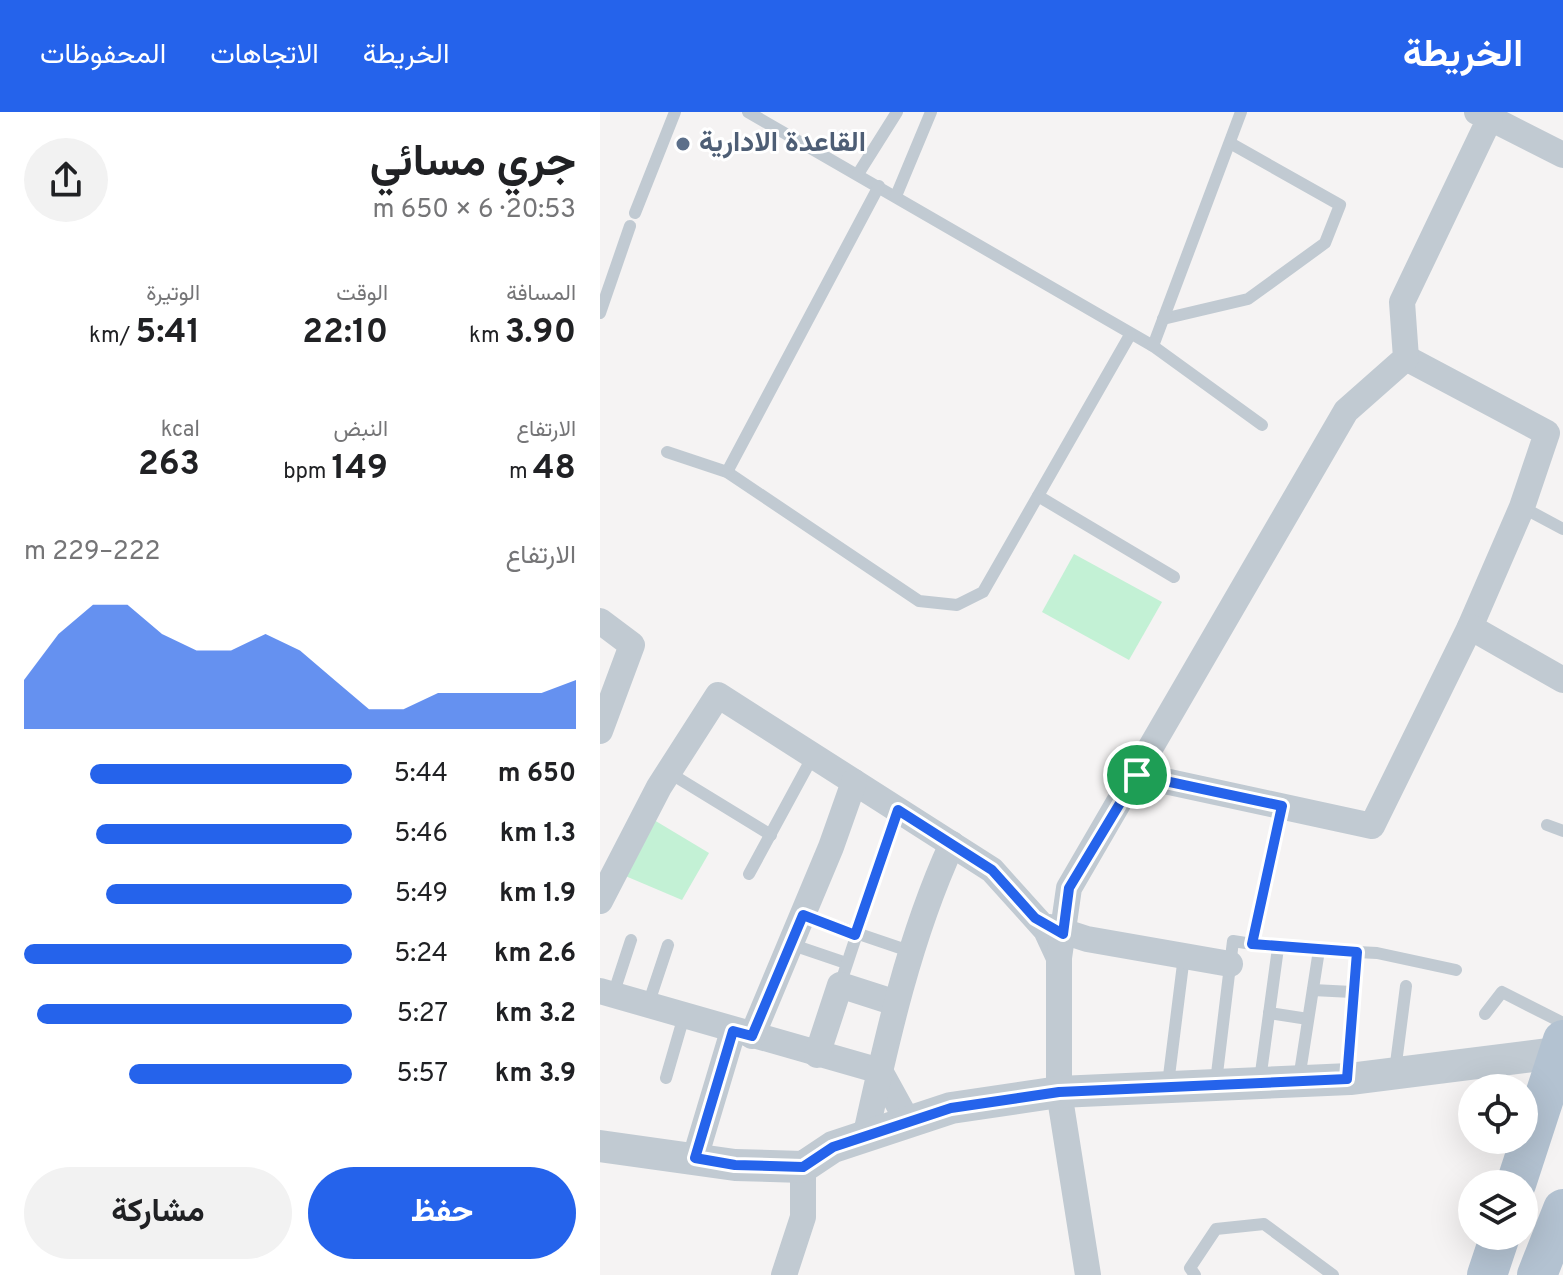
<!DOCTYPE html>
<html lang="ar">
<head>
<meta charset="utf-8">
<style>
  :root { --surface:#fff; --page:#f2f2f2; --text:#202124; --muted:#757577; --accent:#2563eb }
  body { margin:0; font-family:Overpass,Vazirmatn,sans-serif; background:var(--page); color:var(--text); direction:rtl; height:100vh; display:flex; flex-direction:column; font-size:30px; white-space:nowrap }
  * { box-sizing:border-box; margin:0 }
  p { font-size:26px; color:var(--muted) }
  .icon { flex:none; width:44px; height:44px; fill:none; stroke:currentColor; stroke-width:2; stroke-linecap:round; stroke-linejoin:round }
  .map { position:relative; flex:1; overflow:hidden; direction:ltr }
  .drawer { display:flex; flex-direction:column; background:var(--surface); width:600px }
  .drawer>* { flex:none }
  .fabs { position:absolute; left:858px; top:962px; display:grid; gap:16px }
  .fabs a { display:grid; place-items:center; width:80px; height:80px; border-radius:50%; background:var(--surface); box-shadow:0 8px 32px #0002; font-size:40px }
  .pin { position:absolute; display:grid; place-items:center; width:68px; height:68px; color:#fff; margin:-34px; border:4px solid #fff; border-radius:50%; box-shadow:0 2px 8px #0007 }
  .round { display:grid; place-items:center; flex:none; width:84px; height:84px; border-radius:42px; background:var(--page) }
  .headline { display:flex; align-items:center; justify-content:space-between; height:136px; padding:0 24px }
  h1 { font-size:44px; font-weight:700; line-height:60px }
  .figures { display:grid; grid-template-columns:repeat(3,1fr); gap:12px; height:136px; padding:8px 24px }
  .figures div { display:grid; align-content:center }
  .figures b { font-size:34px; font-weight:700 }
  .figures small { font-size:22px; font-weight:400 }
  .figures p { font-size:22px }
  .chart { height:224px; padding:16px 24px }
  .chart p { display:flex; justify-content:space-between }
  .chart svg { width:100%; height:144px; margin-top:8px; fill:var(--accent); opacity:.7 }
  .action { display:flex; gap:16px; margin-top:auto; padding:16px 24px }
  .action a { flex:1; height:92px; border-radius:48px; background:var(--accent); color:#fff; font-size:32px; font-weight:700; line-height:92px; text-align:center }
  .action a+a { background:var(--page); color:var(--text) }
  ul { padding:0 24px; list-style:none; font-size:26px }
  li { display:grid; grid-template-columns:128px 96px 1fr; align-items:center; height:60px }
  li i { height:20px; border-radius:10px; background:var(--accent) }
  header { display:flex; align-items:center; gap:48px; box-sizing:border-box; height:112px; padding:0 40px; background:var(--accent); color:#fff }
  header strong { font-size:38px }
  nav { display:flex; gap:44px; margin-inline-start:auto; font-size:28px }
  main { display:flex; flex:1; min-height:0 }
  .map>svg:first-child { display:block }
</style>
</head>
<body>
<header>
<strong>الخريطة</strong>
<nav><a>الخريطة</a><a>الاتجاهات</a><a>المحفوظات</a></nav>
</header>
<main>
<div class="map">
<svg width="963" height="1163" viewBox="0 0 963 1163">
  <rect width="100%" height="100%" fill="#f5f3f3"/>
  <g fill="#c3f1d5">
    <path d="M 474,442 L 562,490 L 529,548 L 442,500 Z"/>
    <path d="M 54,708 L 109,741 L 82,788 L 23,763 Z"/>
  </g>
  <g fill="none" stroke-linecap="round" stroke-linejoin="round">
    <g stroke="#c1cad2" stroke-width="12">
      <path d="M 148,0 L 553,234 L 662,313"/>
      <path d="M 258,62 L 297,0"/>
      <path d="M 296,84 L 331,0"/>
      <path d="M 35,101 L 75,0"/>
      <path d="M 0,201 L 30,114"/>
      <path d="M 563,207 L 648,187 L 725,131 L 740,93 L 630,31"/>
      <path d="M 553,234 L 641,0"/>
      <path d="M 67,340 L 127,360 L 319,489 L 357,493 L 383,480 L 530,223"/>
      <path d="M 127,360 L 279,74"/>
      <path d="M 438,384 L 574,465"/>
      <path d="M 922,395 L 963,417"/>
      <path d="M 68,660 L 171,723"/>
      <path d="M 947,713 L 963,719"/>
      <path d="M 149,762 L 213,644"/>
      <path d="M 203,803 L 312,840"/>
      <path d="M 190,832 L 246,851"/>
      <path d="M 652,832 L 682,694"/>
      <path d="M 240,873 L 298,698"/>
      <path d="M 713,878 L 752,880"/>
      <path d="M 13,883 L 31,828"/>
      <path d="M 48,893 L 68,833"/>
      <path d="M 669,901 L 708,907"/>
      <path d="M 885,902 L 902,880 L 963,911"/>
      <path d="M 795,959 L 806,874"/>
      <path d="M 748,964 L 757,840"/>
      <path d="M 66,966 L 84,904"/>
      <path d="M 699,967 L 719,838"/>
      <path d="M 660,968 L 678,836"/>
      <path d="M 616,970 L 633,829 L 678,836 L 777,841 L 856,858"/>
      <path d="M 568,972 L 584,844"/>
      <path d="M 595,1163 L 590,1156 L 616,1117 L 664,1112 L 733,1163"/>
    </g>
    <g stroke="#c1cad2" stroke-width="26">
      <path d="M 890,6 L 963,43"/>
      <path d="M 806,246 L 947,321 L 922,395 L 870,515"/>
      <path d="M 0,509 L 32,533 L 0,619"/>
      <path d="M 537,663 L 772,714 L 870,515 L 963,568"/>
      <path d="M 0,789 L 59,675 L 118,583 L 392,758 L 446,818 L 459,846"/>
      <path d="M 450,815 L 487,827 L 630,852"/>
      <path d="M 0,879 L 280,959 L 308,1010"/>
      <path d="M 152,924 L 231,735 L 254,670"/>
      <path d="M 217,943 L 240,873 L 296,891"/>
      <path d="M 265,1026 C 287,926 309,826 352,732"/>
      <path d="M 95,1046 L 133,919"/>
      <path d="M 184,1163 L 203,1105 L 203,1055"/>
      <path d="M 488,1163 L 459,980 L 459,846 L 469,776 L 746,299 L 806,246 L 802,190 L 890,6 L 877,0"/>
    </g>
    <path stroke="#c1cad2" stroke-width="32" d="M 0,1034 L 135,1053 L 203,1055 L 233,1035 L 351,996 L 459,980 L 750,967 L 957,941"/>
    <g stroke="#b3c2d1" stroke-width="40">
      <path d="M 916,1072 L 963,928"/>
      <path d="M 887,1163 L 900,1124"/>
      <path d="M 937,1163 L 963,1097"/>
    </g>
  </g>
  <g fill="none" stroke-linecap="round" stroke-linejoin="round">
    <g stroke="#fff" stroke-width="16">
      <path id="route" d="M 537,663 L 682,694 L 652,832 L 757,840 L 747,967 L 459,980 L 351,996 L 233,1035 L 203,1055 L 135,1053 L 95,1046 L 133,919 L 152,924 L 203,803 L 255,823 L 298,698 L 392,758 L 435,806 L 463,822 L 469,776 Z"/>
    </g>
    <use href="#route" stroke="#2563eb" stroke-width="10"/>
  </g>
  <circle fill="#5c6f8a" stroke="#fff" stroke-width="3" cx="83" cy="32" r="8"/>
  <g text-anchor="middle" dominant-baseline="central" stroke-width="6" stroke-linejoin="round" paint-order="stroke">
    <g font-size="28" font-weight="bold" fill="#4e5e75" stroke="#fff" text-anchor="start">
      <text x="99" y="32">القاعدة الادارية</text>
    </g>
  </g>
</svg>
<div class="fabs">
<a><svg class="icon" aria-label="locate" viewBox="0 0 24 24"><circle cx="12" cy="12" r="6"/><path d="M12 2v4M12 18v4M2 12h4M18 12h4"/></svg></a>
<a><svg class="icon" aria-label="layers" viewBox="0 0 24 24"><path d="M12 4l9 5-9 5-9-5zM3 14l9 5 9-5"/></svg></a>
</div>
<div class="pin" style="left:537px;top:663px;background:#1e9e55"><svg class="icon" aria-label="arrive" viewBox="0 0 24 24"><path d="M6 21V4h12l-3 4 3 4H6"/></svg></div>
</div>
<section class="drawer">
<div class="headline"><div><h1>جري مسائي</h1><p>20:53 · 6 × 650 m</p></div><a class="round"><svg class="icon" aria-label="share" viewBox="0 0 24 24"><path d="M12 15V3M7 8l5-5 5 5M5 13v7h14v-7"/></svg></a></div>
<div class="figures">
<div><p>المسافة</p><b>3.90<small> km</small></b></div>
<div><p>الوقت</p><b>22:10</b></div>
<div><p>الوتيرة</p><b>5:41<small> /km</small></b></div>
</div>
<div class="figures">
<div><p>الارتفاع</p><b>48<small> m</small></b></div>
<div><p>النبض</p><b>149<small> bpm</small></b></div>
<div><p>kcal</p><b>263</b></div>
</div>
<div class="chart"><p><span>الارتفاع</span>222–229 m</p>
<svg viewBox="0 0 160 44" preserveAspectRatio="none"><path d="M0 44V29L10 15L20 6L30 6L40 15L50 20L60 20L70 15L80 20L90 29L100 38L110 38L120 33L130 33L140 33L150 33L160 29V44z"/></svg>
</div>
<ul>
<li><b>650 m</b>5:44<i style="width:80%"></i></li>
<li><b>1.3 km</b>5:46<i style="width:78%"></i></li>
<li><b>1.9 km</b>5:49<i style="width:75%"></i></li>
<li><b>2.6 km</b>5:24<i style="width:100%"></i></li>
<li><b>3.2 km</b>5:27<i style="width:96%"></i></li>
<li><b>3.9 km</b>5:57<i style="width:68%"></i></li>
</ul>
<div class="action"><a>حفظ</a><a>مشاركة</a></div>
</section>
</main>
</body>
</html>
